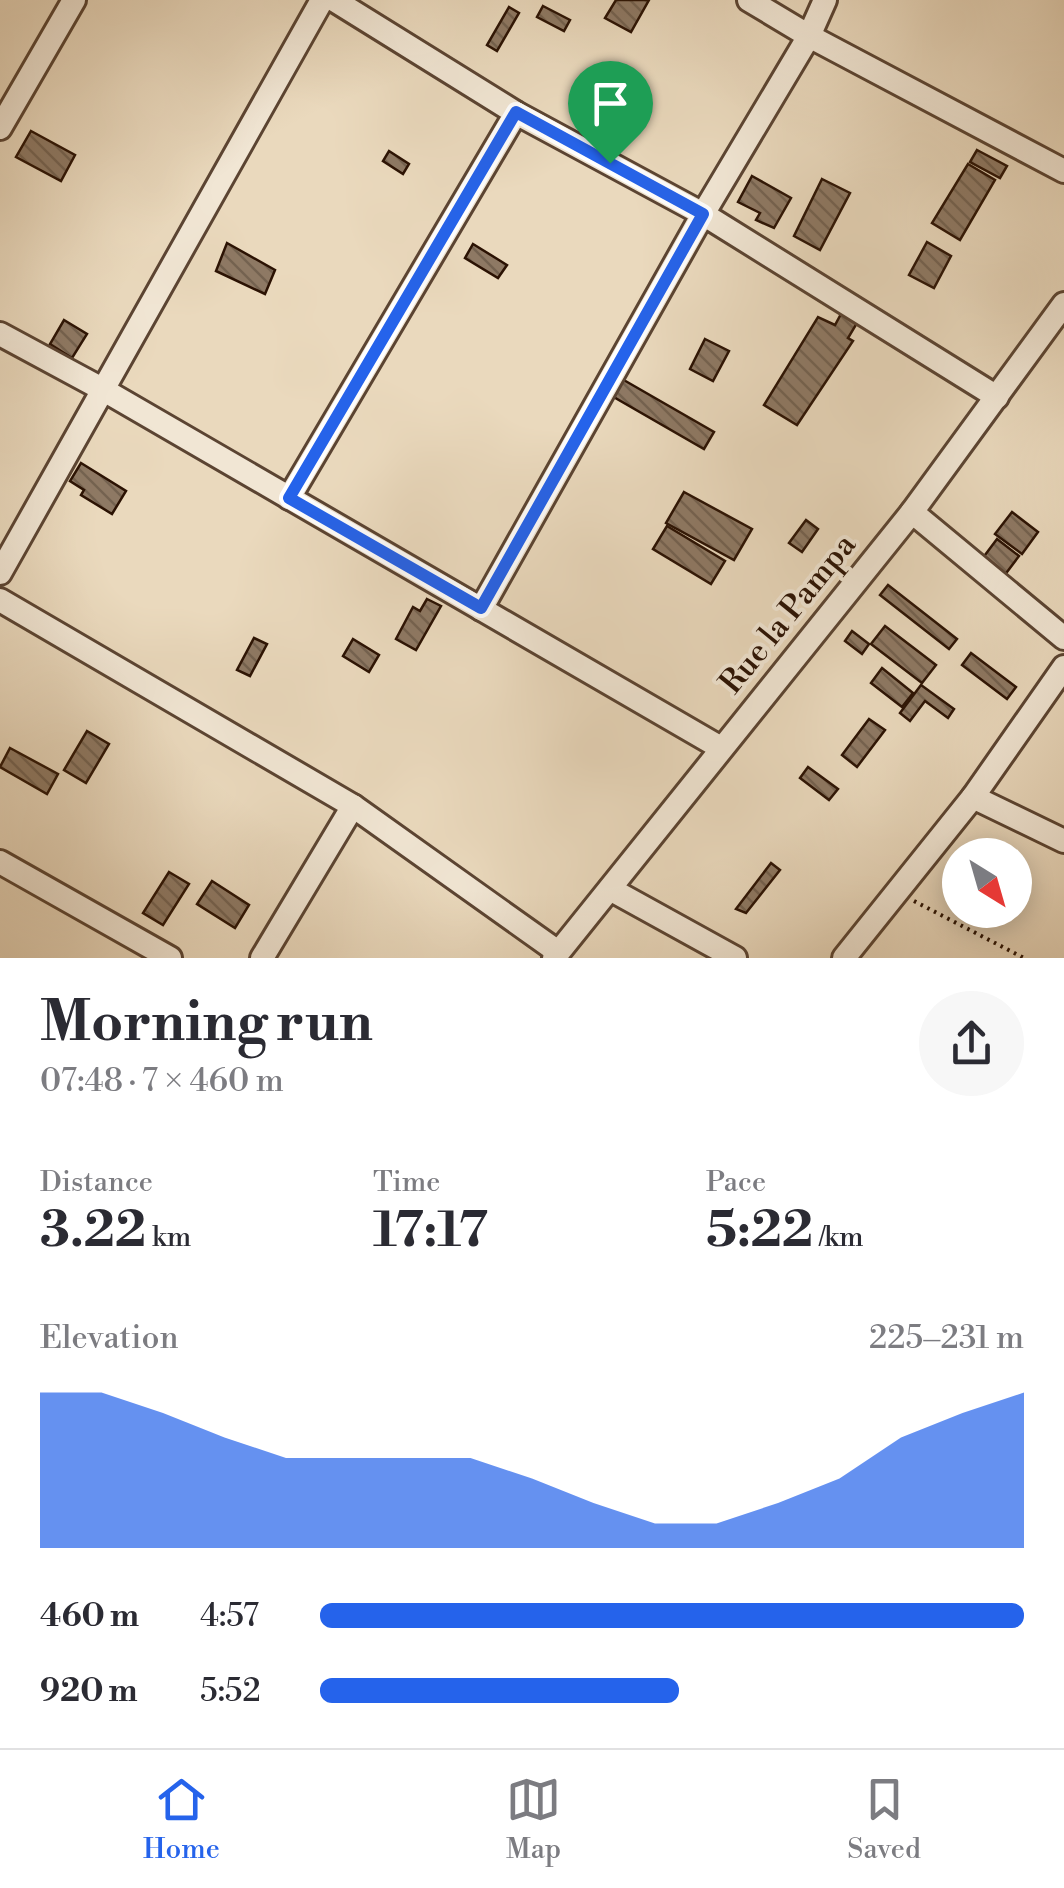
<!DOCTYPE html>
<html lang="en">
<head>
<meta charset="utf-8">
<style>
  :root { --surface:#fff; --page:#f7f7f7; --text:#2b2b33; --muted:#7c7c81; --line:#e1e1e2; --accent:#2563eb }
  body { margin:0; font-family:"Libre Bodoni",serif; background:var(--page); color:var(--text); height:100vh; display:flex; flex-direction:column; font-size:38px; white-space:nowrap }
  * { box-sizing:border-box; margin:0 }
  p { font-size:32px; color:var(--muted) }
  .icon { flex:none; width:55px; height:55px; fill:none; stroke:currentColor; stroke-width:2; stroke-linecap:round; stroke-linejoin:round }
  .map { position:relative; height:958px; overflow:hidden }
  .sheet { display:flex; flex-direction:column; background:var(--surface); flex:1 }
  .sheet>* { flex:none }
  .needle { width:65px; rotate:143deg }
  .fabs { position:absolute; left:942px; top:838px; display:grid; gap:20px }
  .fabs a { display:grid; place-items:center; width:90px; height:90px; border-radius:50%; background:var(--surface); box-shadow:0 5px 25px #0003; font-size:50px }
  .pin { position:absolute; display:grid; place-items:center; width:85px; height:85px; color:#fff; margin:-102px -42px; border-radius:50% 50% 50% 0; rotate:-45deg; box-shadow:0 0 10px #0007 }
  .pin .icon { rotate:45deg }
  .round { display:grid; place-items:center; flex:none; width:105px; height:105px; border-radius:52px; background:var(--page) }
  .head { display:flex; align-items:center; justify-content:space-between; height:170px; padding:0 40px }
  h1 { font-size:55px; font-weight:700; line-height:75px }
  .figures { display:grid; grid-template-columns:repeat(3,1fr); gap:15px; height:170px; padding:10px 40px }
  .figures div { display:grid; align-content:center }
  .figures b { font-size:50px; font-weight:700 }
  .figures small { font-size:28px; font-weight:400 }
  .figures p { font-size:28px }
  .chart { height:280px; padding:20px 40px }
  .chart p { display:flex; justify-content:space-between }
  .chart svg { width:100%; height:180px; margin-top:10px; fill:var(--accent); opacity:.7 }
  ul { padding:0 40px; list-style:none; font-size:32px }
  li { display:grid; grid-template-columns:160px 120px 1fr; align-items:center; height:75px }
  li i { height:25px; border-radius:12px; background:var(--accent) }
  .tab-bar { display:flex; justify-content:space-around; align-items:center; height:140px; border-top:2px solid var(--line); background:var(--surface); font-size:28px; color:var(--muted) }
  .tab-bar a { display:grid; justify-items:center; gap:5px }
  .tab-bar .active { color:var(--accent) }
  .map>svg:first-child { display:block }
</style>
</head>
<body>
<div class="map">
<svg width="1064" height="958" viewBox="0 0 1064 958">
  <defs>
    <pattern id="building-back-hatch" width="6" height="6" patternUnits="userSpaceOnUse" patternTransform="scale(2.5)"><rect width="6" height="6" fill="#8e7964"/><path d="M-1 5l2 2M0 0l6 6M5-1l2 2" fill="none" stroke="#746250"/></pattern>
  </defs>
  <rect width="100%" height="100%" fill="#ead9bd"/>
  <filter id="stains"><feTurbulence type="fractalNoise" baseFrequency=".002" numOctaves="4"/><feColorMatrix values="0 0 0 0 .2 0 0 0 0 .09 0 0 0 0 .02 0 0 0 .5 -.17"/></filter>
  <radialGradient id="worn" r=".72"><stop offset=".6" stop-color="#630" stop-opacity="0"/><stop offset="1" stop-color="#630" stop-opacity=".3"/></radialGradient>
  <g fill="url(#building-back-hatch)" stroke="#2b1203" stroke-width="2.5">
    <path d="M 616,0 L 649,0 L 631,32 L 605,18 Z"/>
    <path d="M 543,6 L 570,20 L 564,31 L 537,17 Z"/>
    <path d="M 509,7 L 519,13 L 497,51 L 487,45 Z"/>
    <path d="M 31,131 L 75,155 L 61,181 L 16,157 Z"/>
    <path d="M 977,150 L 1007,166 L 1000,178 L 970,162 Z"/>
    <path d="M 389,151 L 409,164 L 403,174 L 383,161 Z"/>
    <path d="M 968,164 L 995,180 L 960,240 L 932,223 Z"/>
    <path d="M 752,176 L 791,198 L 774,228 L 756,220 L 760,213 L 738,202 Z"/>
    <path d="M 822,179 L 850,193 L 820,250 L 794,236 Z"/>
    <path d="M 927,242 L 951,256 L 934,288 L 909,275 Z"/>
    <path d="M 227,243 L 275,270 L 265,294 L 216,271 Z"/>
    <path d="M 473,244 L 507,265 L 498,278 L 465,258 Z"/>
    <path d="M 841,314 L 857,323 L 848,338 L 853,341 L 797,425 L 764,405 L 818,317 L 835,325 Z"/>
    <path d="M 64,320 L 87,334 L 72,358 L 50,344 Z"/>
    <path d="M 705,339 L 729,351 L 713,381 L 690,369 Z"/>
    <path d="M 622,379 L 714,432 L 704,449 L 612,396 Z"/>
    <path d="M 81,463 L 126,491 L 112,514 L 81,495 L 84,490 L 70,481 Z"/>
    <path d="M 684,492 L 752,529 L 734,560 L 666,523 Z"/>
    <path d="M 1012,512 L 1038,532 L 1022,554 L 995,534 Z"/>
    <path d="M 806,520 L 818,529 L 802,552 L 789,543 Z"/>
    <path d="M 667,526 L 725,561 L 711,584 L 653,549 Z"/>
    <path d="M 997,539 L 1019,556 L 1004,576 L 982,559 Z"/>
    <path d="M 888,585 L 957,639 L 949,649 L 880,595 Z"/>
    <path d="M 427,599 L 441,606 L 416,650 L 396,639 L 413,607 L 420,611 Z"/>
    <path d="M 885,626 L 936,665 L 922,683 L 871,644 Z"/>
    <path d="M 852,631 L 869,644 L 862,654 L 845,641 Z"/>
    <path d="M 254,638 L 267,644 L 250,676 L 237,670 Z"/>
    <path d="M 353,639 L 379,655 L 369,672 L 343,656 Z"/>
    <path d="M 971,653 L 1016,687 L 1007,699 L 962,665 Z"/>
    <path d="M 882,668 L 913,693 L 902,707 L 871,683 Z"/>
    <path d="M 921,685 L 954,709 L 948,718 L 925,701 L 910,721 L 900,713 Z"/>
    <path d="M 869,719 L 885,730 L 857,767 L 842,755 Z"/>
    <path d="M 87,731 L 109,744 L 86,783 L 64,770 Z"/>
    <path d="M 10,748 L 58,774 L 47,794 L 0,767 Z"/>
    <path d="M 808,767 L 838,789 L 829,800 L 800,778 Z"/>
    <path d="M 771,863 L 780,870 L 746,913 L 736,909 Z"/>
    <path d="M 169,872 L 189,884 L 163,925 L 143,913 Z"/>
    <path d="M 212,881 L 249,905 L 235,928 L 197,904 Z"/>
  </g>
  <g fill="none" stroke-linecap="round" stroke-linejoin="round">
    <g stroke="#5b4432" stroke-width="28">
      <g id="minor">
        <path d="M 334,0 L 516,113 L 703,214 L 997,397"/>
        <path d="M 749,0 L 809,36 L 1064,171"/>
        <path d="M 0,128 L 74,0"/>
        <path d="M 0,334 L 102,389 L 721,748"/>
        <path d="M 289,498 L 516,113"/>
        <path d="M 912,512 L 1064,638"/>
        <path d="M 0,573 L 322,0"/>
        <path d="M 0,600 L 353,806 L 558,952"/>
        <path d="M 481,609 L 703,214 L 809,36 L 825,0"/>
        <path d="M 973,797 L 1064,841"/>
        <path d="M 0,862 L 170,958"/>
        <path d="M 610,889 L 735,958"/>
        <path d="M 262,958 L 353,806"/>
        <path d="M 554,958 L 912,512 L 1064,304"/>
        <path d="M 844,958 L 973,797 L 1064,667"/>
      </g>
    </g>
    <path stroke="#2b1203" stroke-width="4" stroke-dasharray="2.5 5" stroke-linecap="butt" d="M 914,901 L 1024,958"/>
    <use href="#minor" stroke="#f1e6d4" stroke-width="22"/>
  </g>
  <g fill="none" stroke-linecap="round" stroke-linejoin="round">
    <g stroke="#fff" stroke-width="20">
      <path id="route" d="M 516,112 L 703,214 L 481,608 L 289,498 Z"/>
    </g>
    <use href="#route" stroke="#2563eb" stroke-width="12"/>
  </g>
  <g text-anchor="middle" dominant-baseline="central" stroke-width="8" stroke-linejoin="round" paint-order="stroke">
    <g font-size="32" fill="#2b1203" stroke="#f1e6d4">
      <text transform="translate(788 614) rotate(-51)">Rue la Pampa</text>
    </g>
  </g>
  <rect width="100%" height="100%" filter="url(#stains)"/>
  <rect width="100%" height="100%" fill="url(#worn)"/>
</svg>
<div class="fabs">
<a><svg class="needle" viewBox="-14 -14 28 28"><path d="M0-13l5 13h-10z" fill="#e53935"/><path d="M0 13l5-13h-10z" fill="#7c7c81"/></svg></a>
</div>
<div class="pin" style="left:610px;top:163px;background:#1e9e55"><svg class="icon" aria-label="arrive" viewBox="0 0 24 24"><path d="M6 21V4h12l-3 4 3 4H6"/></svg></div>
</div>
<section class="sheet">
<div class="head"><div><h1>Morning run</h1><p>07:48 · 7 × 460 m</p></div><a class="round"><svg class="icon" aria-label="share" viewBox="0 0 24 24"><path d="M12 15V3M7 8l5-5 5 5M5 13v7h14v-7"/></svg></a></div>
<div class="figures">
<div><p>Distance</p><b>3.22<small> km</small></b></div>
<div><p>Time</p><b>17:17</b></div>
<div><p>Pace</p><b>5:22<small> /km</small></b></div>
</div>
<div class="chart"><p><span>Elevation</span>225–231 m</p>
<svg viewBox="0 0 160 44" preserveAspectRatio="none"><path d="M0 44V6L10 6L20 11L30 17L40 22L50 22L60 22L70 22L80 27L90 33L100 38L110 38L120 33L130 27L140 17L150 11L160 6V44z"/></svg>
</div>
<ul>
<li><b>460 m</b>4:57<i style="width:100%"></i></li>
<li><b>920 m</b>5:52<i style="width:51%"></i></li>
</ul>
</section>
<nav class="tab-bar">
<a class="active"><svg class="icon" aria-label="home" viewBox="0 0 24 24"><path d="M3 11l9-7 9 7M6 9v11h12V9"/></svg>Home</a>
<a><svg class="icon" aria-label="map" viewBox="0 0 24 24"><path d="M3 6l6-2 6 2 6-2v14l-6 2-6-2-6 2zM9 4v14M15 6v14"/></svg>Map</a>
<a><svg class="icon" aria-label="saved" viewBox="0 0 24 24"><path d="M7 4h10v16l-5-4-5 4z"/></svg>Saved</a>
</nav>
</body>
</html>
